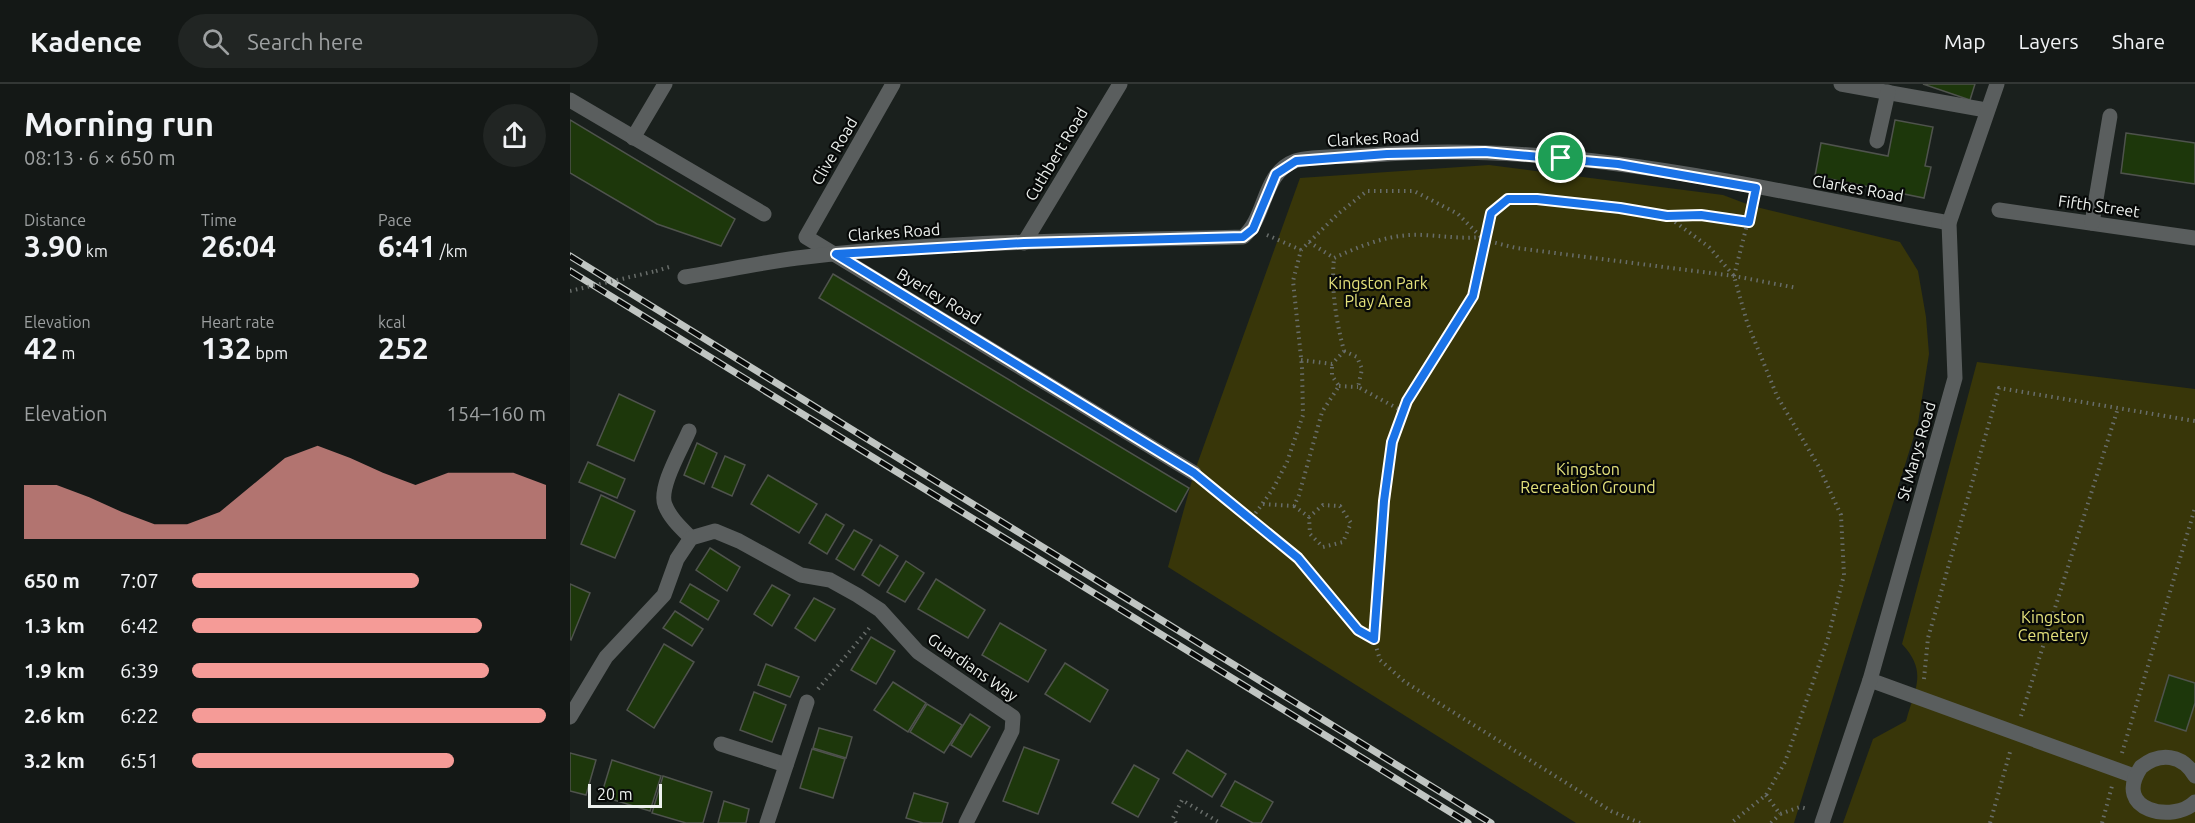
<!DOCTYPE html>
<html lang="en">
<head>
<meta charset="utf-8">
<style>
  :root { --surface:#141816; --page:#212523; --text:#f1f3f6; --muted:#9da0a1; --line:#333735; --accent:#f59b97 }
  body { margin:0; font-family:Ubuntu,sans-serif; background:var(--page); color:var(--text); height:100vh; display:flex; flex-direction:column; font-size:22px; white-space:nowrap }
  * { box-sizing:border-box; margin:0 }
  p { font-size:20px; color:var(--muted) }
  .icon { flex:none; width:33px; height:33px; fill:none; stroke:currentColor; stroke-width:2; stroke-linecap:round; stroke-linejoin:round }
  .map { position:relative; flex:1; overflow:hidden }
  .side { display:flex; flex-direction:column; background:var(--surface); width:570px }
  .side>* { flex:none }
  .scale { position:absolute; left:18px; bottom:15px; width:74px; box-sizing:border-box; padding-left:6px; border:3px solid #edf1ee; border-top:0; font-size:16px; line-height:21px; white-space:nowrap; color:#edf1ee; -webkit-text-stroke:4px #070908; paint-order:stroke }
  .pin { position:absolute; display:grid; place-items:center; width:51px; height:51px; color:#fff; margin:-26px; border:3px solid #fff; border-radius:50%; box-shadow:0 2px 6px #0007 }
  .round { display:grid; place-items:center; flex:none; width:63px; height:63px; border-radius:32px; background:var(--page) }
  .head { display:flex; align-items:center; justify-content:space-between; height:102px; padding:0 24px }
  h1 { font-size:33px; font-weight:700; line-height:45px }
  .stats { display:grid; grid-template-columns:repeat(3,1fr); gap:9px; height:102px; padding:6px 24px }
  .stats div { display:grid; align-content:center }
  .stats b { font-size:30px; font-weight:700 }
  .stats small { font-size:16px; font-weight:400 }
  .stats p { font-size:16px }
  .chart { height:168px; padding:12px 24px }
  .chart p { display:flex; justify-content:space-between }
  .chart svg { width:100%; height:108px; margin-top:6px; fill:var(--accent); opacity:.7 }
  ul { padding:0 24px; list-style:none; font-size:20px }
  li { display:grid; grid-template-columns:96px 72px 1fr; align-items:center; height:45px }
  li i { height:15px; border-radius:8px; background:var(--accent) }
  header { display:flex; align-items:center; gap:36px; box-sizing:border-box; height:84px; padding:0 30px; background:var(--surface); border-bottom:2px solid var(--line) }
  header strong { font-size:28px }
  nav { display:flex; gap:33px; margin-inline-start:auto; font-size:21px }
  .search { width:420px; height:54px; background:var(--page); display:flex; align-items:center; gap:15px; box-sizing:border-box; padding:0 21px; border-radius:33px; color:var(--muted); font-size:22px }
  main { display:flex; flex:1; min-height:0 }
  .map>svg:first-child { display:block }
</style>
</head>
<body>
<header>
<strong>Kadence</strong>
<div class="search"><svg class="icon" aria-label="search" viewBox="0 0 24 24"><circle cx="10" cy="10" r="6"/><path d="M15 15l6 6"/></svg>Search here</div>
<nav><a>Map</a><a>Layers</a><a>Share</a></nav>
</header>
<main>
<section class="side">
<div class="head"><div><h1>Morning run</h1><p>08:13 · 6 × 650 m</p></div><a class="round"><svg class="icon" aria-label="share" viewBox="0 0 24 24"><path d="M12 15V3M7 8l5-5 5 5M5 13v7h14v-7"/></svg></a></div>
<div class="stats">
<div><p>Distance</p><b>3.90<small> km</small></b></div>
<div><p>Time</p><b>26:04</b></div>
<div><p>Pace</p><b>6:41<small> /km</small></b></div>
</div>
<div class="stats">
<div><p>Elevation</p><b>42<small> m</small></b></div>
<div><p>Heart rate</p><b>132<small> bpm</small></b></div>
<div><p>kcal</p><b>252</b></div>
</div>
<div class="chart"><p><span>Elevation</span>154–160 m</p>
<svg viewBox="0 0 160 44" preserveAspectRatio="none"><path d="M0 44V22L10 22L20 27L30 33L40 38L50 38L60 33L70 22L80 11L90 6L100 11L110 17L120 22L130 17L140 17L150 17L160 22V44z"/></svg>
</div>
<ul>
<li><b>650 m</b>7:07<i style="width:64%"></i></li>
<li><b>1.3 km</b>6:42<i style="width:82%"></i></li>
<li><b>1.9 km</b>6:39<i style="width:84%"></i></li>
<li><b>2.6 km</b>6:22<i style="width:100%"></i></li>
<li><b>3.2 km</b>6:51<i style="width:74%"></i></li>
</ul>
</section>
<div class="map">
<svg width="1625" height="739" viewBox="0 0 1625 739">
  <rect width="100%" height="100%" fill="#1a201d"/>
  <g fill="#383609">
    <path d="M 919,81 L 1153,111 L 1182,122 L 1330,158 L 1348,187 L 1356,233 L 1359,270 L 1348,339 L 1224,739 L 1006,739 L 598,483 L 624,389 L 730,94 Z"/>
    <path d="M 1407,278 L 1625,305 L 1625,739 L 1273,739 L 1303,655 L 1336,637 C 1345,604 1358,588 1332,560 Z"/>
  </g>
  <g fill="#1d370b" stroke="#4f534d" stroke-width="1.5">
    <path d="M 1353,0 L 1405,0 L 1400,16 Z"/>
    <path d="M 0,36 L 165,135 L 151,162 L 87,140 L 0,89 Z"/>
    <path d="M 1325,36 L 1363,43 L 1355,82 L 1361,83 L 1354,114 L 1245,92 L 1251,59 L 1318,72 Z"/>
    <path d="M 1556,49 L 1625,59 L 1625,100 L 1551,89 Z"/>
    <path d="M 263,190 L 619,404 L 606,428 L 249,214 Z"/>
    <path d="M 49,310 L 85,327 L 64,377 L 27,361 Z"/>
    <path d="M 127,359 L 147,369 L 134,400 L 114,391 Z"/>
    <path d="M 155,372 L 175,381 L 162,412 L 142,403 Z"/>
    <path d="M 18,378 L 55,395 L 47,414 L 9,398 Z"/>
    <path d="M 198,391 L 247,420 L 229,449 L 181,420 Z"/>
    <path d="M 31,411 L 65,427 L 45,474 L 11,460 Z"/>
    <path d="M 256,430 L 274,441 L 257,470 L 239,459 Z"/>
    <path d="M 284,446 L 302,456 L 284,486 L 266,475 Z"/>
    <path d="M 310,461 L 328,472 L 309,502 L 292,491 Z"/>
    <path d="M 140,464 L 170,483 L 157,507 L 126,486 Z"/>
    <path d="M 336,477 L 354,489 L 335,518 L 317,508 Z"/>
    <path d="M 366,495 L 415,526 L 398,554 L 348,525 Z"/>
    <path d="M 0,500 L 20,509 L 1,556 L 0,555 Z"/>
    <path d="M 120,500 L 149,517 L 138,536 L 110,518 Z"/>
    <path d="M 202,501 L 220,511 L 202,542 L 184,530 Z"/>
    <path d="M 244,514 L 265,525 L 245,557 L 225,544 Z"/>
    <path d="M 105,527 L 133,545 L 122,562 L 93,544 Z"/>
    <path d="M 430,539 L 476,566 L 458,598 L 412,571 Z"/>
    <path d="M 301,553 L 325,567 L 306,600 L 281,586 Z"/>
    <path d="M 94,560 L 124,578 L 84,644 L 57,626 Z"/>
    <path d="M 495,579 L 538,606 L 520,638 L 475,610 Z"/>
    <path d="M 196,580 L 229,593 L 220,613 L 188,601 Z"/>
    <path d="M 1599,591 L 1625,599 L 1625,619 L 1616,647 L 1585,637 Z"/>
    <path d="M 323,598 L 356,619 L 338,648 L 304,626 Z"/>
    <path d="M 184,608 L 216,621 L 202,658 L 170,646 Z"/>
    <path d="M 357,620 L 392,641 L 374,669 L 340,648 Z"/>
    <path d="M 400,630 L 420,643 L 401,673 L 381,661 Z"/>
    <path d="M 249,644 L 282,653 L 276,674 L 243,664 Z"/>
    <path d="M 454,663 L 489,676 L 468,730 L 433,717 Z"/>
    <path d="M 242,665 L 275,675 L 263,714 L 230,704 Z"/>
    <path d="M 617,666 L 656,690 L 642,713 L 603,689 Z"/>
    <path d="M 0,669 L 26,676 L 16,711 L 0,707 Z"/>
    <path d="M 42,676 L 91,692 L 80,727 L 31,712 Z"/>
    <path d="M 564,681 L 589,695 L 568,733 L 542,719 Z"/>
    <path d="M 93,692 L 142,708 L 133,739 L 116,739 L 82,729 Z"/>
    <path d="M 665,697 L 703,718 L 691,739 L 683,739 L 651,722 Z"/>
    <path d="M 344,709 L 378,719 L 372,739 L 353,739 L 336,734 Z"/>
    <path d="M 154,717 L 179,725 L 176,739 L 148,739 Z"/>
  </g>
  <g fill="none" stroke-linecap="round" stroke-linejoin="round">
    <g stroke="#686d6a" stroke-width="4" stroke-dasharray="1.5 4.5" stroke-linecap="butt">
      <path d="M 1099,132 L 1131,131 L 1179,138"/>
      <path d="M 697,151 L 731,166"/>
      <path d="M 739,158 L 764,174 C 792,161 822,149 854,151 C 874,152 891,155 911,153"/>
      <path d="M 86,187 L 99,183"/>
      <path d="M 1164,192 L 1182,121"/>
      <path d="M 774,267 L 787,273 L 792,285 L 788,303 L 834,328"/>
      <path d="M 731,276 L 762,280 L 774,267 C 766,236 761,206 764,174"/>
      <path d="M 769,302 L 788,303"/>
      <path d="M 639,401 L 728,474 L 788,546 L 804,555"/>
      <path d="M 693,420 L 724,422 L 729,411 L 752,328 L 769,302 L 762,292 L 762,280"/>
      <path d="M 724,422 L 739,433 L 753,421 L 770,422 L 781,439 L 773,458 L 753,463 L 740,450 L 739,433"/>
      <path d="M 682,434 L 703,405 L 717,378 L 733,331 L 732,283 L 723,197 L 731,166 L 769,129 L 797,107 L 844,107 L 888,130 L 914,156 L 946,164 L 1164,192 L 1227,204"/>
      <path d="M 1354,595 L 1358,554 L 1429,304 L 1625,337"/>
      <path d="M 248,605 L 301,542"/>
      <path d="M 1451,632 L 1548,324"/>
      <path d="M 1552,669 L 1625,424"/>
      <path d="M 1196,711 L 1210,730 L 1230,723 L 1238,725"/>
      <path d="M 606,739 L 603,734 L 612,716 L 650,739"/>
      <path d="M 1070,739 L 1041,727 L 835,598 L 810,576 L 804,555 L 814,417 L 822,358 L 838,317 L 903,212 L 921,129 L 938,115 L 1001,118 L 1097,132 L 1139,163 L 1164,192 L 1177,238 L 1207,312 L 1249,383 L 1271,431 L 1274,491 L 1257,558 L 1215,678 L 1196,711 L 1161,739"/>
      <path d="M 1201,739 L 1210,730"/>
      <path d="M 1420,739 L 1440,668"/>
      <path d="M 1532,739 L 1542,702"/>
    </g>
    <g stroke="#5a5e5e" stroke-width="15">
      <path d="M 323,0 L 236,153 L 624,389"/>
      <path d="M 1271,0 L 1416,26"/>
      <path d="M 0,16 L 194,130"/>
      <path d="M 63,54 L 95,0"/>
      <path d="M 1307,57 L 1318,8"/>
      <path d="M 1429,126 L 1625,154"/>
      <path d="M 1522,139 L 1540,32"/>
      <path d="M 454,159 L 550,0"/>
      <path d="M 115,193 C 152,187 190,179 227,174 C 375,156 525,157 673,153 C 697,133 692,89 725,77 C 742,71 783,73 802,71 C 996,55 1190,105 1379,139"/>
      <path d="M 119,347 C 112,364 88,404 95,421 C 100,434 111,444 121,454"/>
      <path d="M 1300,596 L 1564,692"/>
      <path d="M 0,633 L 36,573 L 94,511 L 107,475 L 121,454 L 145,447 L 169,457 L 231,491 L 260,496 L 287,511 L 310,526 L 348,568 L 443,633 L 442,647 L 396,739"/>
      <path d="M 151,660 L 216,681"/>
      <path d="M 1625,692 C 1612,670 1590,668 1571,683 C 1541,728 1605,739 1625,718"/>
      <path d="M 197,739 L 237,618"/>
      <path d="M 1252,739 L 1300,596 L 1385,294 L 1379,139 L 1427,0"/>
    </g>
    <g stroke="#c0c5c2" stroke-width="7">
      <g id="rail">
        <path d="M 0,172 L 921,739"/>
        <path d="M 0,187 L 898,739"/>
      </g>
    </g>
    <use href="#rail" stroke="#070908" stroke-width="4.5" stroke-dasharray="14" stroke-linecap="butt"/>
    <path stroke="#686d6a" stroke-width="4" stroke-dasharray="1.5 4.5" stroke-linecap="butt" d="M 0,207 L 86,187"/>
  </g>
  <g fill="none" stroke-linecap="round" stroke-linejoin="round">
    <g stroke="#fff" stroke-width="12">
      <path id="route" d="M 915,68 L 1048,80 L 1186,104 L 1179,138 L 1131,131 L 1097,132 L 1050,124 L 967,115 L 938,115 L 921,129 L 903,212 L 837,317 L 822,358 L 814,417 L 804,555 L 788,546 L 728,474 L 624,389 L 266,170 L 454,159 L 673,153 L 683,145 L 706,90 L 726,77 L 817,70 Z"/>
    </g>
    <use href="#route" stroke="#1a73e8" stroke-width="8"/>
  </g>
  <g text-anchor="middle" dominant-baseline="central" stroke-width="4.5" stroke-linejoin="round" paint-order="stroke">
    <g font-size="16" fill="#edf1ee" stroke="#070908">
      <text transform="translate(803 54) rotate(-3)">Clarkes Road</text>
      <text transform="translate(264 67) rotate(-60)">Clive Road</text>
      <text transform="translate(486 70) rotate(-59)">Cuthbert Road</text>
      <text transform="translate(1288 104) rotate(10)">Clarkes Road</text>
      <text transform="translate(1529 122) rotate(8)">Fifth Street</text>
      <text transform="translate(324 148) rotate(-4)">Clarkes Road</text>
      <text transform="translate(369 212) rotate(31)">Byerley Road</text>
      <text transform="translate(1346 367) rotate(-74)">St Marys Road</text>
      <text transform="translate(403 583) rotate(35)">Guardians Way</text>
    </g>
    <g font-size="16" fill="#e4e17b" stroke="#070908">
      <text x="808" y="199">Kingston Park<tspan x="808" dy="18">Play Area</tspan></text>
      <text x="1018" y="385">Kingston<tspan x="1018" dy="18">Recreation Ground</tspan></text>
      <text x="1483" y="533">Kingston<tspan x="1483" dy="18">Cemetery</tspan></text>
    </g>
  </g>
</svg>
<div class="scale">20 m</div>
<div class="pin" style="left:991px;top:74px;background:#1e9e55"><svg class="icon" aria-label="arrive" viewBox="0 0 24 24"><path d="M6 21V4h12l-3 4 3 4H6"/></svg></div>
</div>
</main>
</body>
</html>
